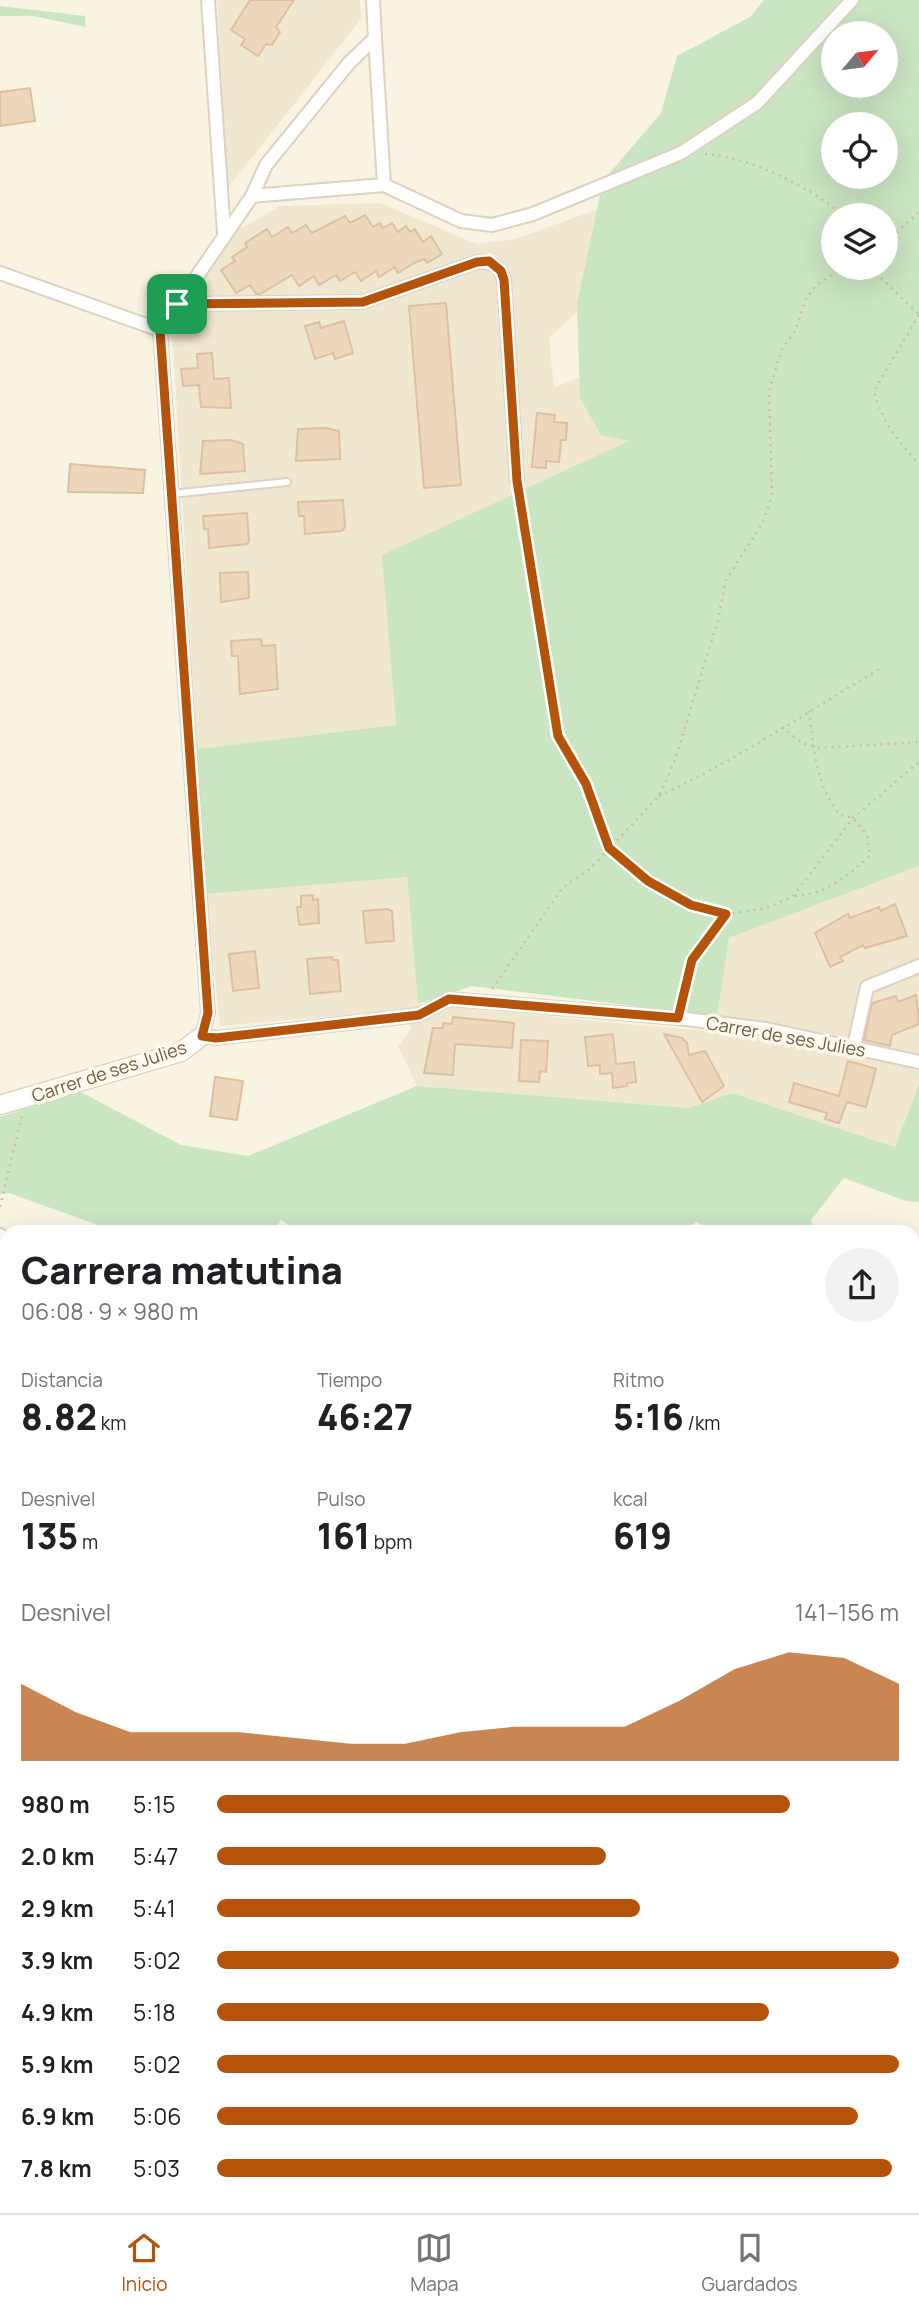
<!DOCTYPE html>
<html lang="es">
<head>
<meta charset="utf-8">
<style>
  :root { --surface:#fff; --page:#f2f2f2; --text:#202124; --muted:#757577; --line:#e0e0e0; --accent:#b45309 }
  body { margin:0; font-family:Manrope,sans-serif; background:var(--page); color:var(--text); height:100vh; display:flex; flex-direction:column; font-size:26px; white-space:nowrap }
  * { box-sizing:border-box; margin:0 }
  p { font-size:23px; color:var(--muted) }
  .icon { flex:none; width:38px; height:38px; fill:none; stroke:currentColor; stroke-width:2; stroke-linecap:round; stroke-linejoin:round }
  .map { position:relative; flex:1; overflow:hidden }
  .side { position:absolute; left:0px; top:1225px; width:920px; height:989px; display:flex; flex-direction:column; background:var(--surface); border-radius:21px 21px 0 0; box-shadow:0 7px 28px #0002 }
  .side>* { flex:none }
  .needle { width:46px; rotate:61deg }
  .fabs { position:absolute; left:821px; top:21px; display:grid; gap:14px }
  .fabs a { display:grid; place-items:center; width:77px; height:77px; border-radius:50%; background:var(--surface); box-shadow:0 7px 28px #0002; font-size:35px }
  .pin { position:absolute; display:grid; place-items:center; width:60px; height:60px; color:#fff; margin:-30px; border-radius:14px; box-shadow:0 4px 10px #0006 }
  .round { display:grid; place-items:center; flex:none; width:74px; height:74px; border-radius:37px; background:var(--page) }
  .head { display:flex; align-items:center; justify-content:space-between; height:119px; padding:0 21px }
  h1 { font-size:38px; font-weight:800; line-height:52px }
  .figures { display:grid; grid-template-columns:repeat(3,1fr); gap:10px; height:119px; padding:7px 21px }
  .figures div { display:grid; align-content:center }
  .figures b { font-size:35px; font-weight:800 }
  .figures small { font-size:19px; font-weight:400 }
  .figures p { font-size:19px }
  .chart { height:196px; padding:14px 21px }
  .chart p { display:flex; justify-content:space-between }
  .chart svg { width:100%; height:126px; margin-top:7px; fill:var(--accent); opacity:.7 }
  ul { padding:0 21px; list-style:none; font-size:23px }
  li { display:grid; grid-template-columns:112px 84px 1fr; align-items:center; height:52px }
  li i { height:18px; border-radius:9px; background:var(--accent) }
  .dock { display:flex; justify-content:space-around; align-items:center; height:98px; border-top:2px solid var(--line); background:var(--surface); font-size:19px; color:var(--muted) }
  .dock a { display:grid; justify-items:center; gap:4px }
  .dock .active { color:var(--accent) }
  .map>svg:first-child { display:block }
</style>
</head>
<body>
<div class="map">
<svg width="919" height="2213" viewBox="0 0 919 2213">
  <rect width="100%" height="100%" fill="#f9f4e2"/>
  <g fill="#f0e7d1">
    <path d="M 217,0 L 360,0 L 361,19 L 228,188 Z"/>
    <path d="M 380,203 L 477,244 L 515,239 L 609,205 L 611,281 L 549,338 L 554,388 L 710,321 L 721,399 L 397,726 L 197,749 L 172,331 L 227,236 L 280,206 Z"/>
    <path d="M 919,866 L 919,1084 L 895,1147 L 732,1093 L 689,1108 L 417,1086 L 398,1046 L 411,1029 L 408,1010 L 220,1026 L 206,894 L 407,877 L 418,1004 L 714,1032 L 729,938 Z"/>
    <path d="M 0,1240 L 7,1244 L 7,1665 L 0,1673 Z"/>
    <path d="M 914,1268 L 919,1270 L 919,1526 L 914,1535 Z"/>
    <path d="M 0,1748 L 7,1764 L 7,2207 L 714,2207 L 710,2213 L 0,2213 Z"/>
  </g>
  <g fill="#cae5c2" fill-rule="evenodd">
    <path d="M 764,0 L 919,0 L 919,866 L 729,938 L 717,1016 L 472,986 L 418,1004 L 407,877 L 206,894 L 197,749 L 396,725 L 382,555 L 629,441 L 601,435 L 580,398 L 577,304 L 603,181 L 661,113 L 677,56 L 750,17 ZM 833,33 L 886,33 L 886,86 L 833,86 ZM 833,124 L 886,124 L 886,177 L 833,177 ZM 833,215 L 886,215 L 886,268 L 833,268 Z"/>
    <path d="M 0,6 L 85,16 L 86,27 L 33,16 L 0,16 Z"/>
    <path d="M 919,1084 L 919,1202 L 906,1201 L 844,1178 L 811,1220 L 816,1232 L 719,1232 L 696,1222 L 684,1232 L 298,1232 L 281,1220 L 273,1232 L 117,1232 L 9,1193 L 0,1194 L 0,1117 L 79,1091 L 181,1145 L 248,1156 L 417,1086 L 689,1108 L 732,1093 L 895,1147 Z"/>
    <path d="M 914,1552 L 919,1557 L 919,1900 L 914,1898 Z"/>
    <path d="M 7,1665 L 7,1764 L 0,1748 L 0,1673 Z"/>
    <path d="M 919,2001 L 919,2213 L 727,2213 L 732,2207 L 914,2207 L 914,2010 Z"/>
  </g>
  <g fill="#ecd7bc" stroke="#ddc09e" stroke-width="2">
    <path d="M 250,0 L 294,0 L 276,27 L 280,32 L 272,45 L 266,44 L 258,56 L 241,45 L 245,39 L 231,30 Z"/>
    <path d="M 30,88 L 35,121 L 0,126 L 0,92 Z"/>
    <path d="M 365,215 L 373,227 L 380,223 L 383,228 L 392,223 L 398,232 L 406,226 L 410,232 L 415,229 L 423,242 L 431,236 L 442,254 L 427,263 L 424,259 L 414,263 L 398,273 L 395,267 L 379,277 L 376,271 L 361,281 L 355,272 L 340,281 L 336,275 L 319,285 L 314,276 L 299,286 L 292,275 L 260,294 L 256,294 L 250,285 L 236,293 L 221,270 L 235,261 L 232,257 L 247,247 L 245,243 L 267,229 L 272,237 L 288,227 L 292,233 L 306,225 L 312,233 L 345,216 L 350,223 Z"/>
    <path d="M 446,303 L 461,485 L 424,488 L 409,306 Z"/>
    <path d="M 344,321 L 353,353 L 335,359 L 333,353 L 315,359 L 305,326 L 319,322 L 321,328 Z"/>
    <path d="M 212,353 L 214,379 L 229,378 L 231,408 L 201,407 L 199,385 L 183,386 L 181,369 L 198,368 L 197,354 Z"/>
    <path d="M 537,413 L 555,415 L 554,422 L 567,423 L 566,440 L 561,440 L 559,462 L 546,461 L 546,468 L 532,467 Z"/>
    <path d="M 326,428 L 339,431 L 340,459 L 296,461 L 298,429 Z"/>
    <path d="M 231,440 L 243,444 L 245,471 L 200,474 L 203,441 Z"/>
    <path d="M 70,464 L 145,470 L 143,493 L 68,492 Z"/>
    <path d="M 343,500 L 345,527 L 342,531 L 305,534 L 304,516 L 299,516 L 298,502 Z"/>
    <path d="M 247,513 L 249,541 L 247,544 L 209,548 L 208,529 L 204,529 L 203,516 Z"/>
    <path d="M 248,572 L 249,598 L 221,602 L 220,573 Z"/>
    <path d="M 261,639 L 262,646 L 275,645 L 278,689 L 240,694 L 238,656 L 232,656 L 231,641 Z"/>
    <path d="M 313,895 L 313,900 L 318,899 L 319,923 L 299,925 L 297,907 L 301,907 L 301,896 Z"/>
    <path d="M 895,904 L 907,936 L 865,948 L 863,945 L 840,957 L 843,961 L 830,967 L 815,933 L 848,914 L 850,918 L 879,907 L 881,911 Z"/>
    <path d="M 387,909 L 392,911 L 394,941 L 366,943 L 363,911 Z"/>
    <path d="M 255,951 L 259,988 L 233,991 L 229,954 Z"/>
    <path d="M 332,957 L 333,960 L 338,960 L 341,991 L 310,994 L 307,959 Z"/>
    <path d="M 916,995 L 919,1024 L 892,1035 L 890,1046 L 864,1040 L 872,1003 L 896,996 L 898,1002 Z"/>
    <path d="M 453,1017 L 514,1023 L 512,1048 L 455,1044 L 453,1075 L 424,1073 L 433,1028 L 443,1028 L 443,1023 L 452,1024 Z"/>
    <path d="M 613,1034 L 616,1064 L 634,1062 L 636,1082 L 627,1083 L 627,1086 L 613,1088 L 612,1073 L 600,1074 L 600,1065 L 588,1066 L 585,1037 Z"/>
    <path d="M 664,1034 L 682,1038 L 687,1043 L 689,1055 L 705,1051 L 724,1086 L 702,1102 Z"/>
    <path d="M 521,1040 L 548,1041 L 546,1072 L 540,1071 L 539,1082 L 519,1081 Z"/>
    <path d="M 848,1061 L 876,1069 L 866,1107 L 847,1102 L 839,1123 L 825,1119 L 827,1113 L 789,1102 L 794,1083 L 839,1096 Z"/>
    <path d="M 215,1077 L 243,1081 L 237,1120 L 210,1116 Z"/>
  </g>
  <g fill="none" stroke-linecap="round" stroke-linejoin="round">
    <g stroke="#ddd1bf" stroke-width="10">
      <path id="lane" d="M 171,494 L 287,482"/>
    </g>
    <g stroke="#ddd1bf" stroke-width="16">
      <g id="street">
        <path d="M 208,0 L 224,233"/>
        <path d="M 373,0 L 375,38 L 349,63 L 266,165 L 252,196 L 160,330 L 208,1013 L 202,1036 L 216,1038 L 419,1015 L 449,999 L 678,1018 L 766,1029 L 919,1062"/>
        <path d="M 375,38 L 384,185"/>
        <path d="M 252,196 L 384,185 L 461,221 L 492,225 L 533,214 L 681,153 L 757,103 L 852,0"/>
        <path d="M 0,273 L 160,330"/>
        <path d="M 177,304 L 363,302 L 477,262 C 491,261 500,266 504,280 L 517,481"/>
        <path d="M 854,1046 L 867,987 L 919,966"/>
        <path d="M 0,1235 L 7,1243"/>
        <path d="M 914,1320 L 919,1322"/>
        <path d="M 914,1427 L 919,1431"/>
        <path d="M 914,1491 L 919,1484"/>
        <path d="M 0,1808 L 7,1827"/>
        <path d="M 914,1975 L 919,1967"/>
        <path d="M 0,2039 L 7,2031"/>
        <path d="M 0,2145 L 7,2153"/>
        <path d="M 51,2207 L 56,2213"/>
        <path d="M 713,2213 L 717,2207"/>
      </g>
    </g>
    <g stroke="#ded1ba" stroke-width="21">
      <g id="secondary">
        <path d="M 0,1105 L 181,1052 L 202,1036"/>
        <path d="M 0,1471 L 7,1478"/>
        <path d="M 914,1915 L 919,1917"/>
        <path d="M 329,2213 L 334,2207"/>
      </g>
    </g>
    <g stroke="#d0bba0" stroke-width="2.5" stroke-dasharray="2 5" stroke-linecap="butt">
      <path d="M 705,154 C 750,157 808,186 843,215"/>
      <path d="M 886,242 L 919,212"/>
      <path d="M 871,268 L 919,315"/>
      <path d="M 919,315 L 874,391 C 882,422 898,441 919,464"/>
      <path d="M 519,495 L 558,736 L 586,784 L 609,848 L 648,881 L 691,905 L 726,914 L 767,908 L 793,896 L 853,818 L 919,762"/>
      <path d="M 782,727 L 802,743 L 820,748 L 919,742"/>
      <path d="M 659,796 C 737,760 807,712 881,668"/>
      <path d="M 795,896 C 828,894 846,876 870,856 L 867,835 L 853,818 L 840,815 C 815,783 814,749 809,711"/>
      <path d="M 492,989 L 563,887 L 590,869 L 659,796 L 675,760 L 718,620 L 726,580 L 762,524 L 772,496 L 769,392 L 781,351 L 795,331 L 806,299 L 816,285 L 844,268"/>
      <path d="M 682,1003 L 692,960 L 726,914"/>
      <path d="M 0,1207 L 22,1115"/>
    </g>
    <use href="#lane" stroke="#fff" stroke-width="6"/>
    <use href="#street" stroke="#fff" stroke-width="12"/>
    <use href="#secondary" stroke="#fff" stroke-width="18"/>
  </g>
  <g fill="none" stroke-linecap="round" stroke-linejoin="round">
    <g stroke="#fff" stroke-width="14">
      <path id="route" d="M 489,261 L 501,271 L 504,280 L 517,481 L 558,736 L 586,784 L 609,848 L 648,881 L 691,905 L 726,914 L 692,960 L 678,1018 L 449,999 L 419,1015 L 216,1038 L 202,1036 L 208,1013 L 160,330 L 177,304 L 363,302 L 477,262 Z"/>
    </g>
    <use href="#route" stroke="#b45309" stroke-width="9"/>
  </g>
  <g text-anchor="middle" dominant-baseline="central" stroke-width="7" stroke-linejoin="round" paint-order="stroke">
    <g font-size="18" fill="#6e5d4b" stroke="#fdf8e7">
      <text transform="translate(786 1036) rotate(10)">Carrer de ses Julies</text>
      <text transform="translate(109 1071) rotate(-18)">Carrer de ses Julies</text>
    </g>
  </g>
</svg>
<div class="fabs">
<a><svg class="needle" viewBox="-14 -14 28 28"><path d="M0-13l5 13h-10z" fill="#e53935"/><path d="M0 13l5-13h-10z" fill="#757577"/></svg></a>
<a><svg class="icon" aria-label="locate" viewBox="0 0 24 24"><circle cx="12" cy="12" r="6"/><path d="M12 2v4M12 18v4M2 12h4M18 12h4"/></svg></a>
<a><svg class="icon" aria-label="layers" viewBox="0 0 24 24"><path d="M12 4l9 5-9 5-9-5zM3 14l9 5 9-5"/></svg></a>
</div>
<div class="pin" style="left:177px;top:304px;background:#1e9e55"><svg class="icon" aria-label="arrive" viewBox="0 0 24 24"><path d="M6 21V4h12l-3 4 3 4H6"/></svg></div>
<section class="side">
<div class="head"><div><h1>Carrera matutina</h1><p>06:08 · 9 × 980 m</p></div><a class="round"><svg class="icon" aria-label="share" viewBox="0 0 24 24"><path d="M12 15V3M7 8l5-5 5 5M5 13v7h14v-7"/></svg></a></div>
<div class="figures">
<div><p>Distancia</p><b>8.82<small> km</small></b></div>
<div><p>Tiempo</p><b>46:27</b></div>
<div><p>Ritmo</p><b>5:16<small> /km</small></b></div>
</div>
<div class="figures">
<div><p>Desnivel</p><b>135<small> m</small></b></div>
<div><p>Pulso</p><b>161<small> bpm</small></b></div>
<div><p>kcal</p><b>619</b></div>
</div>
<div class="chart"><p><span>Desnivel</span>141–156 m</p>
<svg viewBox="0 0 160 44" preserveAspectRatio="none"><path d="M0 44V17L10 27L20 34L30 34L40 34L50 36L60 38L70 38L80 34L90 32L100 32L110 32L120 23L130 12L140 6L150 8L160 17V44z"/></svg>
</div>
<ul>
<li><b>980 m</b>5:15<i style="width:84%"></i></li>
<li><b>2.0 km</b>5:47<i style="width:57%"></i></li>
<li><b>2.9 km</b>5:41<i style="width:62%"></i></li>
<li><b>3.9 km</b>5:02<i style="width:100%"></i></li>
<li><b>4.9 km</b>5:18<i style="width:81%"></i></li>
<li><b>5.9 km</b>5:02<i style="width:100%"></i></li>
<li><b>6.9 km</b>5:06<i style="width:94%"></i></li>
<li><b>7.8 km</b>5:03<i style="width:99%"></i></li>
</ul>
</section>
</div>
<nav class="dock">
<a class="active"><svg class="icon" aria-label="home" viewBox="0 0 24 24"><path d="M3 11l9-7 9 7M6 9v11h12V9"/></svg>Inicio</a>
<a><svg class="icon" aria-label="map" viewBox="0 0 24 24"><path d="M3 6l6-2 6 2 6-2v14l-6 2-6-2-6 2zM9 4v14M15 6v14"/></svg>Mapa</a>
<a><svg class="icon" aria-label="saved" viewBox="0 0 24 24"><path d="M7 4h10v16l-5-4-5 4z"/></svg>Guardados</a>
</nav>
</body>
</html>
